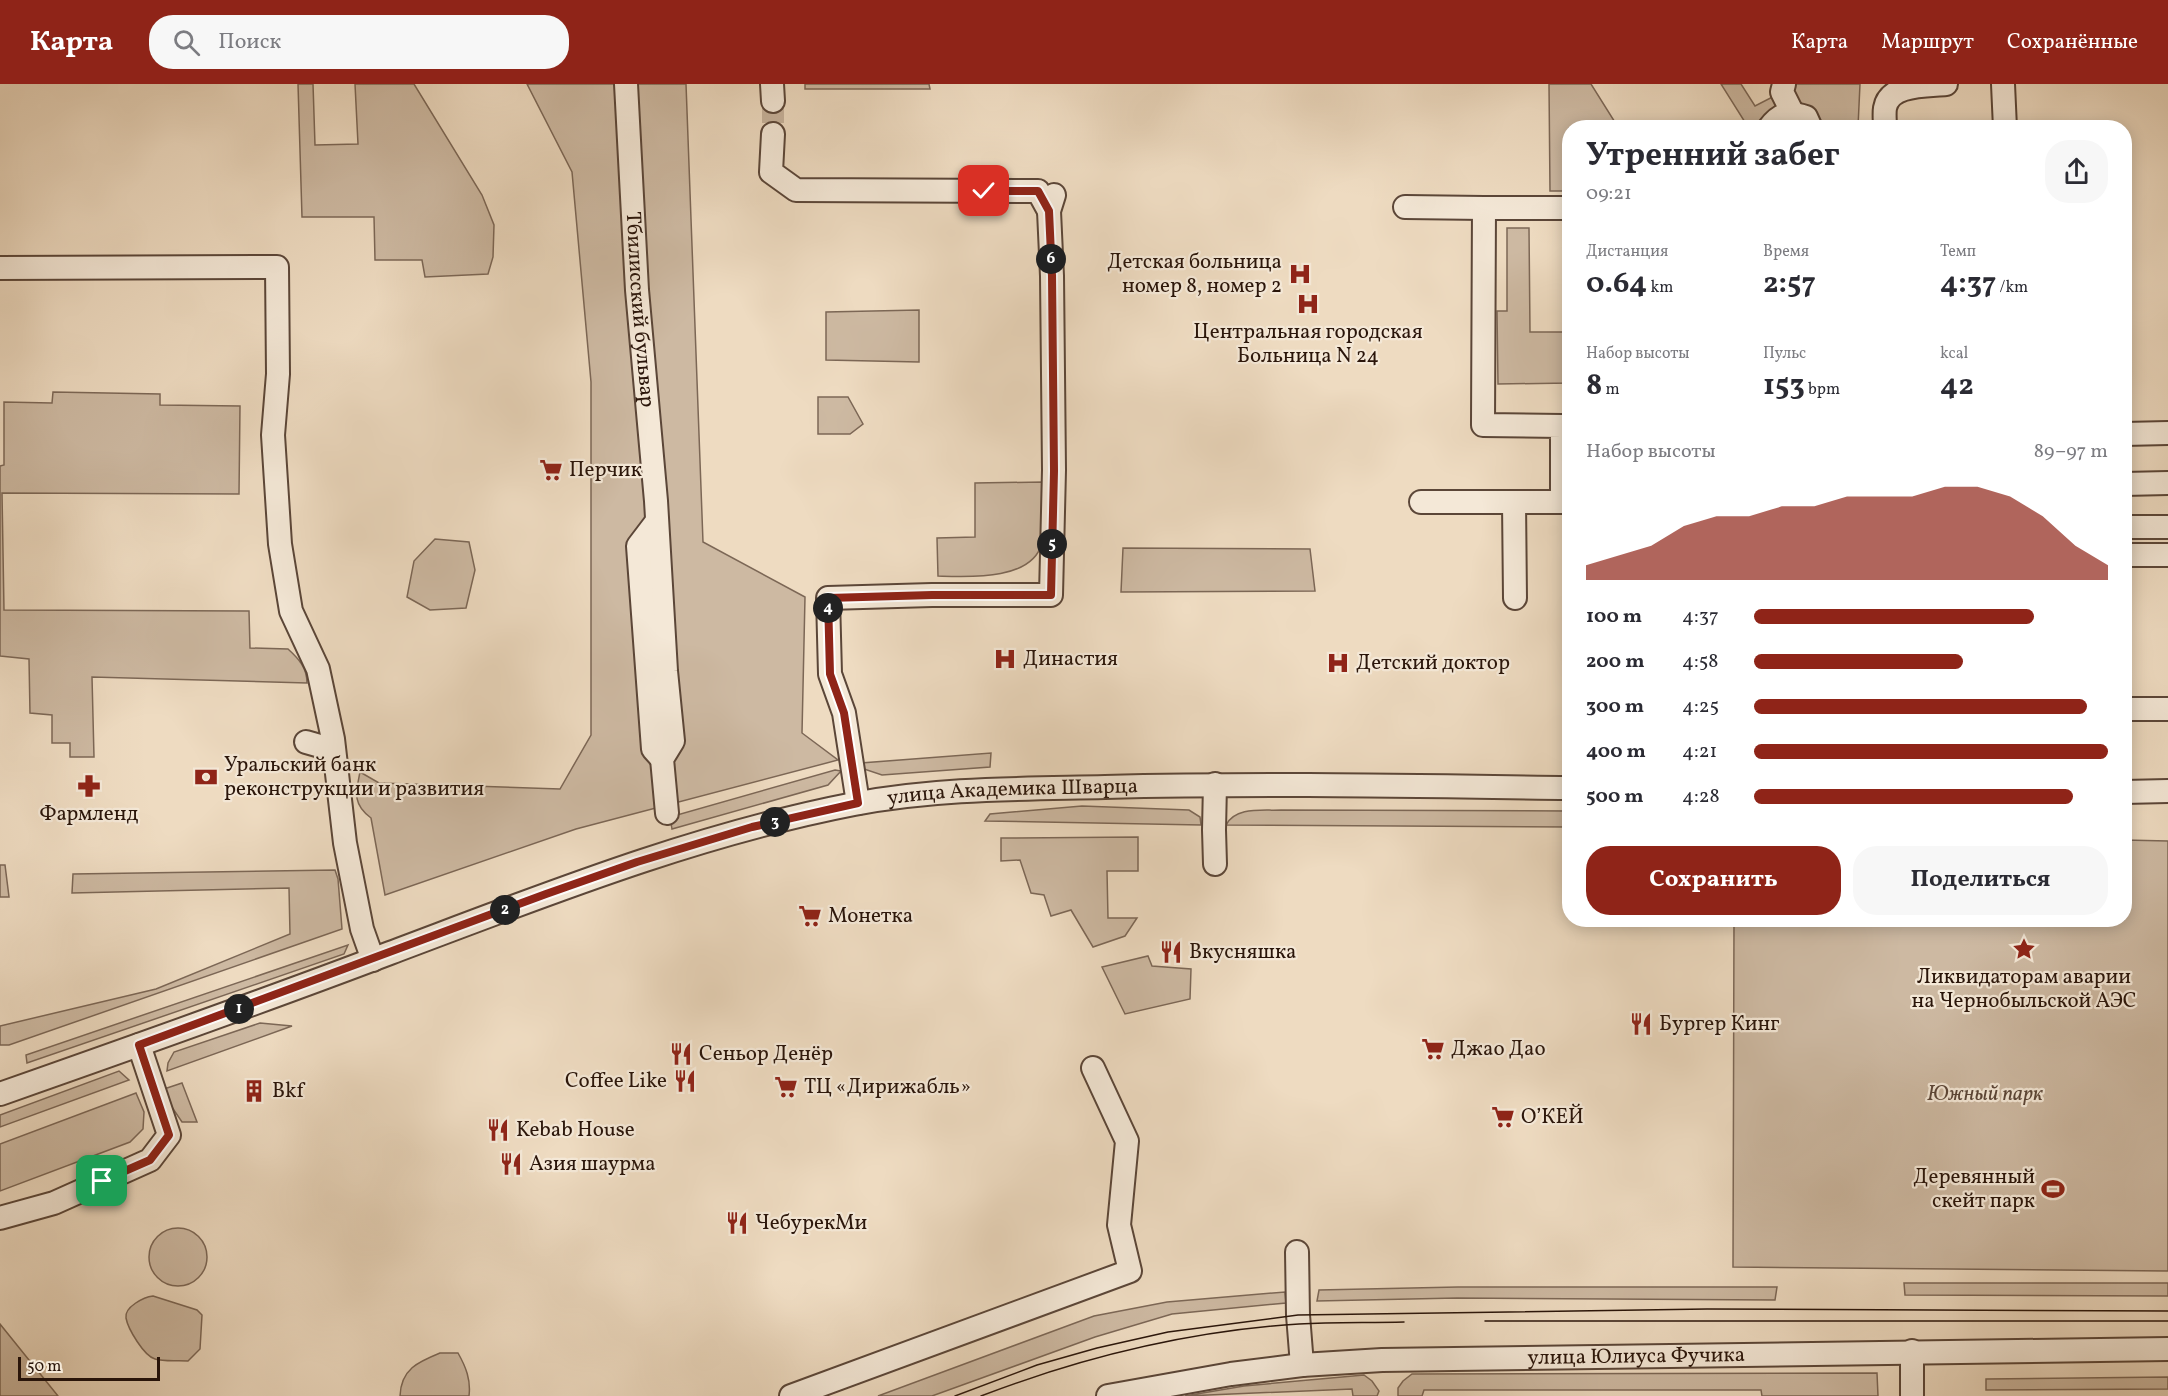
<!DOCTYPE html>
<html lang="ru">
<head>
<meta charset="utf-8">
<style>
  :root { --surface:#fff; --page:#f7f7f7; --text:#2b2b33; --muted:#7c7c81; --accent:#8f2418 }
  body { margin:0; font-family:Vollkorn,serif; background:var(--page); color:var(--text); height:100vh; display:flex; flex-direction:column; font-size:22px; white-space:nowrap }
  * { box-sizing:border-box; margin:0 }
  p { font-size:20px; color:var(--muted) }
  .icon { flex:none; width:33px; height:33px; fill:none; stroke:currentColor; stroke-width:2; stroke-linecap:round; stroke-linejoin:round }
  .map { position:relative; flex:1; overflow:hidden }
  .sheet { position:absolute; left:1562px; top:36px; width:570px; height:807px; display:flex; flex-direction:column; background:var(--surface); border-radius:24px; box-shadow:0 3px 15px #0003 }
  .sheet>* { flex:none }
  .scale { position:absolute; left:18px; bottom:15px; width:142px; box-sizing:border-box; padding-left:6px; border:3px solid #2a150a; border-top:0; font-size:16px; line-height:21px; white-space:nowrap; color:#2a150a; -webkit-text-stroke:4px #f4e8d7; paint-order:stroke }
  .pin { position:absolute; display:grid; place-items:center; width:51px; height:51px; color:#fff; margin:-26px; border-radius:12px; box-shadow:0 3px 9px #0006 }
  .km { position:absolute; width:30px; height:30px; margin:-15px; border-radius:50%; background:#222; color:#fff; font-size:16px; line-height:30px; text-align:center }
  .round { display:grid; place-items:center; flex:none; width:63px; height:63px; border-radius:24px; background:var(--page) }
  .head { display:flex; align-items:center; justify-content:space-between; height:102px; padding:0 24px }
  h1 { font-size:33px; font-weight:700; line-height:45px }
  .metrics { display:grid; grid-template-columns:repeat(3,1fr); gap:9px; height:102px; padding:6px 24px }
  .metrics div { display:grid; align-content:center }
  .metrics b { font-size:30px; font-weight:700 }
  .metrics small { font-size:16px; font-weight:400 }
  .metrics p { font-size:16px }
  .chart { height:168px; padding:12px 24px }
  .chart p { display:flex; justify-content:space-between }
  .chart svg { width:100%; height:108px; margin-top:6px; fill:var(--accent); opacity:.7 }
  .button { display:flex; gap:12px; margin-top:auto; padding:12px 24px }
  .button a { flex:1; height:69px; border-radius:24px; background:var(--accent); color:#fff; font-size:24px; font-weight:700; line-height:69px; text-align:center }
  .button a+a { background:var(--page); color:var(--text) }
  ul { padding:0 24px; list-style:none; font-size:20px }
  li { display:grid; grid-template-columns:96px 72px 1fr; align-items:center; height:45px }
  li i { height:15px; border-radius:8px; background:var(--accent) }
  header { display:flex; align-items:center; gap:36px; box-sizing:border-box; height:84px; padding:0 30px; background:var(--accent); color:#fff }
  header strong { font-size:28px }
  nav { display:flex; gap:33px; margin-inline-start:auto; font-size:21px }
  .search { width:420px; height:54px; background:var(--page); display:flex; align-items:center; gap:15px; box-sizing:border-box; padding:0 21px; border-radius:24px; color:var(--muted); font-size:22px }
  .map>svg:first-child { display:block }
</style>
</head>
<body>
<header>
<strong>Карта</strong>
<div class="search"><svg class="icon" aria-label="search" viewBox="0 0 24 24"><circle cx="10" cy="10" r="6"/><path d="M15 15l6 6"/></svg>Поиск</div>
<nav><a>Карта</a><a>Маршрут</a><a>Сохранённые</a></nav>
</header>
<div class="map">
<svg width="2168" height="1312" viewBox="0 0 2168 1312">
  <rect width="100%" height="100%" fill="#eedbc1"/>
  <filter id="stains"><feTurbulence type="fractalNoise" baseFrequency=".00333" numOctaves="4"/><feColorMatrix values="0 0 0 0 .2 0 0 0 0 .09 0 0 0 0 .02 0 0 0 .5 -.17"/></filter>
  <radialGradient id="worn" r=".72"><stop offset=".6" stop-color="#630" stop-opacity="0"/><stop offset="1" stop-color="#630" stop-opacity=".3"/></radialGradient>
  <g fill="#cdb9a2" stroke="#7c6756" stroke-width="1.5">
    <path d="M 298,0 L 313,0 L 315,61 L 358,60 L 355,0 L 414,0 L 482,111 L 494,141 L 493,173 L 488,190 L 425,193 L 422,176 L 375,176 L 374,133 L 302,133 Z"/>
    <path d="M 527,0 L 686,0 L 703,458 L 805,513 L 802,649 L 838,676 L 576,745 L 385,811 L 371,734 C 352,720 356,708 360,688 L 379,699 L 560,705 L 591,651 L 591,298 L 572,88 Z"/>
    <path d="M 805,0 L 929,0 L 930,5 L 805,5 Z"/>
    <path d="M 1549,0 L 1591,0 L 1618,43 L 1569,44 L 1569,107 L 1550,107 Z"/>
    <path d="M 1721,0 L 1741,0 L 1755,22 L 1792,3 L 1791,0 L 1860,0 L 1858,43 L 1748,43 Z"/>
    <path d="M 1507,144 L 1529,144 L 1530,248 L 1569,248 L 1569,299 L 1498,300 L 1497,227 L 1507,227 Z"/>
    <path d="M 919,226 L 919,278 L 826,276 L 826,228 Z"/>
    <path d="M 53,308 L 160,310 L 160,321 L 240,322 L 239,410 L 2,409 L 4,526 L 249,527 L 250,564 L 288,565 C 299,575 307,584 307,599 L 92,593 L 94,673 L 70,673 L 70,659 L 52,659 L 52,631 L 30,629 L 29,575 L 0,572 L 0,382 L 4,381 L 4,318 L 52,319 Z"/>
    <path d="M 818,313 L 848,313 L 863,340 L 850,350 L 818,350 Z"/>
    <path d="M 1043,398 C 1043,412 1045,447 1042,459 C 1032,497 969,493 938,492 L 937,454 L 975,453 L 975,399 Z"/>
    <path d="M 435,455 L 469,458 L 475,486 L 466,524 L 430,526 L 407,513 L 414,477 Z"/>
    <path d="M 1123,464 L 1310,465 L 1315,507 L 1121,508 Z"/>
    <path d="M 991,669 L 990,683 L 882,691 L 861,684 L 861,679 Z"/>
    <path d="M 835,686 L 841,687 L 828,701 L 672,745 L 670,733 Z"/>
    <path d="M 1082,722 L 1189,726 L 1200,733 L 1201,741 L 985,737 L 990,730 Z"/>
    <path d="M 1281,726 L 1569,727 L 1569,743 L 1226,741 C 1236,722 1263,727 1281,726 Z"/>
    <path d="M 1138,753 L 1138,787 L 1107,787 L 1108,834 L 1137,834 L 1125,852 L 1093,863 L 1071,826 L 1051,832 L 1044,811 L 1031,809 L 1020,776 L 1001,777 L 1001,754 Z"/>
    <path d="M 2124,756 L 2168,757 L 2168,1187 L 1733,1183 L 1734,836 L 2124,836 Z"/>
    <path d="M 0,781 L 5,781 L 9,813 L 0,813 Z"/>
    <path d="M 335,786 L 338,795 L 342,845 L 9,961 L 0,961 L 0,942 L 156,905 L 290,850 L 289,804 L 72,809 L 73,790 Z"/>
    <path d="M 348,861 L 344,870 L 27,979 L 26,971 Z"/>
    <path d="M 1148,872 L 1152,882 L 1191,885 L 1190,915 L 1125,930 L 1102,883 Z"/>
    <path d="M 260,939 L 292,942 L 167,987 L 168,979 L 174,968 Z"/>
    <path d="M 119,987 L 129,996 L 0,1043 L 0,1031 Z"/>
    <path d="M 182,999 L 197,1038 L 182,1038 L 167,1016 L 164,1005 Z"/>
    <path d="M 136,1009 L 144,1028 L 143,1045 L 130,1058 L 0,1107 L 0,1060 Z"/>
    <circle cx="178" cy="1173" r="29"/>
    <path d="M 1904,1199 L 2168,1199 L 2168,1212 L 1905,1211 Z"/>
    <path d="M 1458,1203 L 1777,1203 L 1775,1216 L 1457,1214 L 1317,1217 L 1319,1206 Z"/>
    <path d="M 1285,1208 L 1286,1219 L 1172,1230 L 1095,1253 L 932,1312 L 878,1312 L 1094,1232 L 1167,1218 Z"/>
    <path d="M 153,1212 L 197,1226 L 202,1231 L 200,1265 L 188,1277 C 178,1276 165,1278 155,1275 C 144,1272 128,1245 126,1234 C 124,1223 144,1213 153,1212 Z"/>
    <path d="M 0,1240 L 58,1312 L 0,1312 Z"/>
    <path d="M 440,1269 L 458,1269 C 466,1283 471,1296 469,1312 L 400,1312 C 401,1285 418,1278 440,1269 Z"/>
    <path d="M 1877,1289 L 1878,1312 L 1762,1312 L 1761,1306 L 1424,1306 L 1422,1312 L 1398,1312 L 1398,1304 L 1403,1297 L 1412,1290 Z"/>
    <path d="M 1364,1291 L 1372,1297 L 1379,1307 L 1377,1312 L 1353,1312 L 1352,1305 L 1185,1312 L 1244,1302 Z"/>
    <path d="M 2168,1293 L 2168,1305 L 1986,1306 L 1986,1295 Z"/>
  </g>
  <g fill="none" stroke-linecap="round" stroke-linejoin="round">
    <path stroke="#c7b39c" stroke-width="22" stroke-dasharray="22 11" stroke-linecap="butt" d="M 773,17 L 773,50"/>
    <g stroke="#5b4638" stroke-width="26">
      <g id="minor">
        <path id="s1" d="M 626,0 L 637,206 L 656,417 L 666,587 L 673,657 L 662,675 L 667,729"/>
        <path d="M 772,0 L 773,17"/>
        <path d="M 1784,0 L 1782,8 L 1792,28"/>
        <path d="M 2003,0 L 2005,44"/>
        <path d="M 1769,44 C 1780,29 1789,27 1806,33 L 1811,44"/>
        <path d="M 1885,44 C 1885,37 1884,30 1885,24 C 1889,0 1925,2 1946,0"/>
        <path d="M 773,50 L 771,88 L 796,106 L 1038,107 L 1049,127"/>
        <path d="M 1405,123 L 1484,124"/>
        <path d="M 0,184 L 277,183 L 278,290 L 273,351 L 280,460 L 291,527 L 318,585 L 333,655 L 345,759 L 362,845 L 373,876"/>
        <path d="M 2124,350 L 2168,349"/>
        <path d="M 2124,400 L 2168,399"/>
        <path d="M 1421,418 L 1514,418"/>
        <path d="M 1562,418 L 1562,342 L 1483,341 L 1484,124 L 1569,124"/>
        <path d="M 657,437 L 638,462 L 653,665 L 662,675"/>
        <path d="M 2124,443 L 2168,443"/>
        <path d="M 2124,471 L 2168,471"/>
        <path d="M 1515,514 L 1514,418 L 1569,418"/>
        <path d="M 2124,625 L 2168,625"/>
        <path d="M 306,658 L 334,666"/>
        <path d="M 1215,700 L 1214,746 L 1215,780"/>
        <path d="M 2124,708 L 2168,707"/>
        <path d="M 858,719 L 844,629 L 830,590 L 828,514 L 932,511 L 1051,511 L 1054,386 L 1052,192 L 1049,127 L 1054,111"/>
        <path id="s2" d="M 0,1010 C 131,964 261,918 390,869 C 542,812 694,751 854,720 C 937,704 1022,705 1105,703 C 1260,699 1414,702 1569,704"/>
        <path d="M 0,1134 L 54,1119 L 150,1076 L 169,1051 L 139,961"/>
        <path d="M 1297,1168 L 1298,1231 L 1302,1281"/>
        <path d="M 791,1312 L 1130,1187 L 1119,1141 L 1127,1057 L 1093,984"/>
        <path id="s3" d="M 1108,1312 L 1231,1290 L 1302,1281 L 1382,1276 L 2168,1265"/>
        <path d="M 1912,1312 L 1912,1267"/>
      </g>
    </g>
    <use href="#minor" stroke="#f4e8d7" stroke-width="22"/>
    <g stroke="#2a150a" stroke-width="1.5">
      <path d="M 1485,1237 L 2168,1237"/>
      <path d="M 955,1312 L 1037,1281 L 1097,1264 L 1168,1248 L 1298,1231 L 1707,1225 L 2168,1227"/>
      <path d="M 981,1312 C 1083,1273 1190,1247 1299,1240 C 1334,1238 1369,1239 1404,1238"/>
    </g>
  </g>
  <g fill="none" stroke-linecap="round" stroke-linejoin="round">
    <g stroke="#fff" stroke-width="12">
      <path id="route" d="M 102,1097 L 150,1076 L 169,1051 L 139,961 L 546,810 L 637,778 L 752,743 L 858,719 L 844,629 L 830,590 L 828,514 L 932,511 L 1051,511 L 1054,387 L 1052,192 L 1049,127 L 1038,107 L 984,107"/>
    </g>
    <use href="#route" stroke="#8f2418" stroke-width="8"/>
  </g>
  <defs>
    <g id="hospital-bare" transform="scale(1.8)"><path d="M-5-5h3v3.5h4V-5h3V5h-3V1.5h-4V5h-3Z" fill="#8f2418" stroke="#f4e8d7" stroke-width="2.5" paint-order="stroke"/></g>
    <g id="supermarket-bare" transform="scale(1.8)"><path d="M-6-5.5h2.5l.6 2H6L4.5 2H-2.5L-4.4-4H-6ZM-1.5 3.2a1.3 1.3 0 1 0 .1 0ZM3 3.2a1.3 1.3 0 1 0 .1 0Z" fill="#8f2418" stroke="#f4e8d7" stroke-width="2.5" paint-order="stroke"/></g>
    <g id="bank-bare" transform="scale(1.8)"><path d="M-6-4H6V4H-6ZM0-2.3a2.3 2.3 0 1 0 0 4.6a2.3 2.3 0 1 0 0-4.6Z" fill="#8f2418" stroke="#f4e8d7" stroke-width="2.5" paint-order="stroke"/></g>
    <g id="pharmacy-bare" transform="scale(1.8)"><path d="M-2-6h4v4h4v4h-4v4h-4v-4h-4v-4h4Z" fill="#8f2418" stroke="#f4e8d7" stroke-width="2.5" paint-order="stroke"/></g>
    <g id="sight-bare" transform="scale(1.8)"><path d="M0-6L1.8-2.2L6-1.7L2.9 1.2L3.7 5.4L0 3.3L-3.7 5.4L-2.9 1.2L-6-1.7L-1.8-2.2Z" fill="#8f2418" stroke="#f4e8d7" stroke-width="2.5" paint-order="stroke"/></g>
    <g id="restaurant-bare" transform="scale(1.8)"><path d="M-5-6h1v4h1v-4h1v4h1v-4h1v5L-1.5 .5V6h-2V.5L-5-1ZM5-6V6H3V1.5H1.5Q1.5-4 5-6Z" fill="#8f2418" stroke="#f4e8d7" stroke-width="2.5" paint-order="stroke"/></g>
    <g id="building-bare" transform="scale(1.8)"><path d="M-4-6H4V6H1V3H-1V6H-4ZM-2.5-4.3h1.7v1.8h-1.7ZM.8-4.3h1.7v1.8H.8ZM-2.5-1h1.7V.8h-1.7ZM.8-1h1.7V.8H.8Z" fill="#8f2418" stroke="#f4e8d7" stroke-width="2.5" paint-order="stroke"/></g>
    <g id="stadium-bare" transform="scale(1.8)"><path d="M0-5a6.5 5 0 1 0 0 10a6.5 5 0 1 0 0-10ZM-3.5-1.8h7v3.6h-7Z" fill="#8f2418" stroke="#f4e8d7" stroke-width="2.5" paint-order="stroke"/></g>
  </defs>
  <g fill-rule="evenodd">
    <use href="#hospital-bare" x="1300" y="190"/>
    <use href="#hospital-bare" x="1308" y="220"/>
    <use href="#supermarket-bare" x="551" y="386"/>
    <use href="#hospital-bare" x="1005" y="575"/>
    <use href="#hospital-bare" x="1338" y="579"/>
    <use href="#bank-bare" x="206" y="693"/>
    <use href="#pharmacy-bare" x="89" y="702"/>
    <use href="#supermarket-bare" x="810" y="832"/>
    <use href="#sight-bare" x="2024" y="865"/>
    <use href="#restaurant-bare" x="1171" y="868"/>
    <use href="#restaurant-bare" x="1641" y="940"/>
    <use href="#supermarket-bare" x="1433" y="965"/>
    <use href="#restaurant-bare" x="681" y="970"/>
    <use href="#restaurant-bare" x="685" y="997"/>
    <use href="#supermarket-bare" x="786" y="1003"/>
    <use href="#building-bare" x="254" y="1007"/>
    <use href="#supermarket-bare" x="1503" y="1033"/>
    <use href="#restaurant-bare" x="498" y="1046"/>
    <use href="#restaurant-bare" x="511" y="1080"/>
    <use href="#stadium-bare" x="2053" y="1105"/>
    <use href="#restaurant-bare" x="737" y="1139"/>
  </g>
  <g text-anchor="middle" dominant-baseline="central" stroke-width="4.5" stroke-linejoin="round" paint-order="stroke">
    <g font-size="21" fill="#2a150a" stroke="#f4e8d7" text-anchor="start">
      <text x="1282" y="178" text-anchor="end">Детская больница<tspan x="1282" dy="24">номер 8, номер 2</tspan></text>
      <text x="1308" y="248" text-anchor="middle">Центральная городская<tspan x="1308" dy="24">Больница N 24</tspan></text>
      <text x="569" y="386">Перчик</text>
      <text x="1023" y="575">Династия</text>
      <text x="1356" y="579">Детский доктор</text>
      <text x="224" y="681">Уральский банк<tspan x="224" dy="24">реконструкции и развития</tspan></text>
      <text x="89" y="730" text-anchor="middle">Фармленд</text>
      <text x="828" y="832">Монетка</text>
      <text x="1189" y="868">Вкусняшка</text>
      <text x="2024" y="893" text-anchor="middle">Ликвидаторам аварии<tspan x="2024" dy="24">на Чернобыльской АЭС</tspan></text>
      <text x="1659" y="940">Бургер Кинг</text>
      <text x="1451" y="965">Джао Дао</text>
      <text x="699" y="970">Сеньор Денёр</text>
      <text x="667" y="997" text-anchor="end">Coffee Like</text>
      <text x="804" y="1003">ТЦ «Дирижабль»</text>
      <text x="272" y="1007">Bkf</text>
      <text x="1521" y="1033">О’КЕЙ</text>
      <text x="516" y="1046">Kebab House</text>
      <text x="529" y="1080">Азия шаурма</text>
      <text x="2035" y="1093" text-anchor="end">Деревянный<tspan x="2035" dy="24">скейт парк</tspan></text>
      <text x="755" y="1139">ЧебурекМи</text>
    </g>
    <g font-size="21" fill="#2a150a" stroke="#f4e8d7">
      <text stroke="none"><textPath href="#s1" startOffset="226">Тбилисский бульвар</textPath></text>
      <text stroke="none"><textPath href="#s2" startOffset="1062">улица Академика Шварца</textPath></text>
      <text stroke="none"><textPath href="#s3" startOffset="531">улица Юлиуса Фучика</textPath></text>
    </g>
    <g font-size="21" font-style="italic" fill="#5b4638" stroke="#f4e8d7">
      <text x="1985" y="1010">Южный парк</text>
    </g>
  </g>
  <rect width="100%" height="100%" filter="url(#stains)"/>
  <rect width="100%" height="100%" fill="url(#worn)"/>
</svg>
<div class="scale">50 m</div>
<div class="pin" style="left:102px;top:1097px;background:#1e9e55"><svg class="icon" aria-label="arrive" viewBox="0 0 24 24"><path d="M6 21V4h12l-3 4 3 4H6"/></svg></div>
<div class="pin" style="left:984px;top:107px;background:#d93025"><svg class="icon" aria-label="check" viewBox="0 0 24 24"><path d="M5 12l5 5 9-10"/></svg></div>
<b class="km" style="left:239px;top:925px">1</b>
<b class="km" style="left:505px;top:826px">2</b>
<b class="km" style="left:775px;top:738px">3</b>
<b class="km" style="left:828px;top:524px">4</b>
<b class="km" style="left:1052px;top:460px">5</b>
<b class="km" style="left:1051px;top:175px">6</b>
<section class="sheet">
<div class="head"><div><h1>Утренний забег</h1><p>09:21</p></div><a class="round"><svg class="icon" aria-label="share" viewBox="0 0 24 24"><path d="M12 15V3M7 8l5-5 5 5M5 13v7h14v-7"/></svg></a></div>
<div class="metrics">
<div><p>Дистанция</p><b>0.64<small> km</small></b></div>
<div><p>Время</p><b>2:57</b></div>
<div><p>Темп</p><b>4:37<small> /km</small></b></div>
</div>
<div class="metrics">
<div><p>Набор высоты</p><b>8<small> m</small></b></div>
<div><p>Пульс</p><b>153<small> bpm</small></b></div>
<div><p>kcal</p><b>42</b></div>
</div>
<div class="chart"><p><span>Набор высоты</span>89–97 m</p>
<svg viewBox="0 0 160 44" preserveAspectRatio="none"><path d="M0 44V38L10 34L20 30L30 22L40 18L50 18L60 14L70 14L80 10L90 10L100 10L110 6L120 6L130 10L140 18L150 30L160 38V44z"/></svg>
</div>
<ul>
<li><b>100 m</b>4:37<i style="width:79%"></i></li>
<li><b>200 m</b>4:58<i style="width:59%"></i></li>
<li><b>300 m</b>4:25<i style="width:94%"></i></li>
<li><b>400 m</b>4:21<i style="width:100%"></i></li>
<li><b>500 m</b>4:28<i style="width:90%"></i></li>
</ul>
<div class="button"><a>Сохранить</a><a>Поделиться</a></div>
</section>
</div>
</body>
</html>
